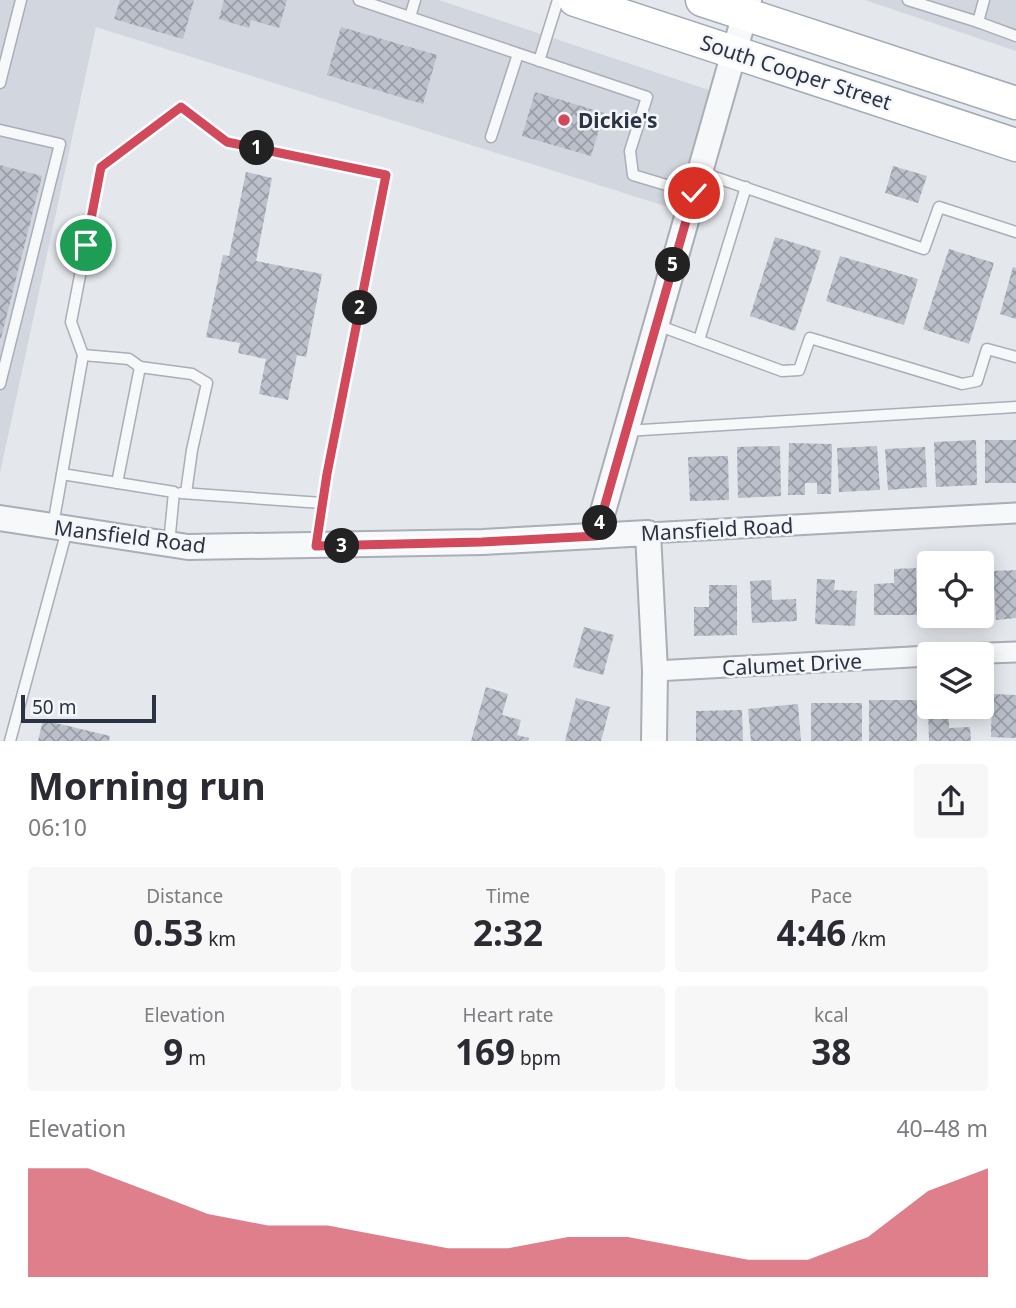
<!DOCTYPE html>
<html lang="en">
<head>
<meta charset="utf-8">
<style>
  :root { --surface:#fff; --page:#f7f7f7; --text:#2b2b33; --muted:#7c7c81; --accent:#d1495b }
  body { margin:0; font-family:"Noto Sans",sans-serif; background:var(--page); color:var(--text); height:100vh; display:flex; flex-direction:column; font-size:26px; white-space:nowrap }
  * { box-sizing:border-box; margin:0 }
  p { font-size:23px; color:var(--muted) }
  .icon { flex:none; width:38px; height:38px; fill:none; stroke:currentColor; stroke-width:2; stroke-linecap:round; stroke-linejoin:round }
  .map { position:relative; height:741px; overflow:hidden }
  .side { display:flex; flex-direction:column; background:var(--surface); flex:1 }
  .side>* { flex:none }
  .fabs { position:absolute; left:917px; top:551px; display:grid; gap:14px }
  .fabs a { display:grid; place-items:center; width:77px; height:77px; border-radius:7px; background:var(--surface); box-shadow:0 4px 18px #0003; font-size:35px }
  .scale { position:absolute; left:21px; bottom:18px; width:135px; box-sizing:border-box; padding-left:7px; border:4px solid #2b3445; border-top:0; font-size:19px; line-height:24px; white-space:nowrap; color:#2b3445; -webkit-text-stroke:5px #f4f6f9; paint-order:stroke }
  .pin { position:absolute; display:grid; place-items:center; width:60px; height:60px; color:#fff; margin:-30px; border:4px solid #fff; border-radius:50%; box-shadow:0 2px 7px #0007 }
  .km { position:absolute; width:35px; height:35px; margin:-18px; border-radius:50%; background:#222; color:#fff; font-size:19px; line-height:35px; text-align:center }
  .round { display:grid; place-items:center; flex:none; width:74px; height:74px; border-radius:7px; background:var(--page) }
  .head { display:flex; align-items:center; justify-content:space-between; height:119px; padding:0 28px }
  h1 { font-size:38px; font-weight:700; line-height:52px }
  .metrics { display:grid; grid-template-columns:repeat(3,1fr); gap:10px; height:119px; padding:7px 28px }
  .metrics div { display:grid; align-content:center; border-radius:7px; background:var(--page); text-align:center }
  .metrics b { font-size:35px; font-weight:700 }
  .metrics small { font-size:19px; font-weight:400 }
  .metrics p { font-size:19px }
  .chart { height:196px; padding:14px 28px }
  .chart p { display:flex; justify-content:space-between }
  .chart svg { width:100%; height:126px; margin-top:7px; fill:var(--accent); opacity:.7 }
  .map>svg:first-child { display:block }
</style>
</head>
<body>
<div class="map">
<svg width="1016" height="741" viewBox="0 0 1016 741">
  <defs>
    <pattern id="building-cross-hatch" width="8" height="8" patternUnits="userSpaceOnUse" patternTransform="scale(1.75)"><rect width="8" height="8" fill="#bbc0ca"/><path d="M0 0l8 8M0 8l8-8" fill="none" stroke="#989da6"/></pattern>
  </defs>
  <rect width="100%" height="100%" fill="#e4e7ec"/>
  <g fill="#d2d6de">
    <path d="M 0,0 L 439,0 L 709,90 L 678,210 L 96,27 L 0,473 Z"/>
    <path d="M 865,0 L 1016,0 L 1016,51 Z"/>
  </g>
  <g fill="url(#building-cross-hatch)">
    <path d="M 120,0 L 194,0 L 183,39 L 114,19 Z"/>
    <path d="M 224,0 L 287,0 L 279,28 L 251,20 L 249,28 L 219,19 Z"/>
    <path d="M 341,27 L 437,55 L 423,104 L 327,75 Z"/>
    <path d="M 535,92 L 604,113 L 591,156 L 522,136 Z"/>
    <path d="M 0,165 L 42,176 L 1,338 L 0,338 Z"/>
    <path d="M 893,166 L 927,176 L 918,203 L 885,193 Z"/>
    <path d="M 246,172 L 272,178 L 256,261 L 322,274 L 306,357 L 297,355 L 288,400 L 259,394 L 266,359 L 238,353 L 240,343 L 206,337 L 223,255 L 229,256 Z"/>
    <path d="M 775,237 L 821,251 L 795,331 L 750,316 Z"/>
    <path d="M 949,249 L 994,263 L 969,344 L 923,329 Z"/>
    <path d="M 840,256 L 918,279 L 904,325 L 826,301 Z"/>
    <path d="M 1013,267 L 1016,268 L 1016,319 L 1000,314 Z"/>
    <path d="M 976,440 L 977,485 L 936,487 L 934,442 Z"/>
    <rect x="985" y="440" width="31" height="43"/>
    <path d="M 789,443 L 832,444 L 831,494 L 817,494 L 817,483 L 805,483 L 805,495 L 788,495 Z"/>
    <path d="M 780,446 L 781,496 L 738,498 L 737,447 Z"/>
    <path d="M 877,446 L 880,490 L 839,492 L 837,448 Z"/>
    <path d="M 925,447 L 927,487 L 888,490 L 885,449 Z"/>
    <path d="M 728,456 L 729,500 L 690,501 L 688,457 Z"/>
    <path d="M 916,568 L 917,615 L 874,615 L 874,584 L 894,583 L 894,569 Z"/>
    <path d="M 1016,570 L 1016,618 L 996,620 L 993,571 Z"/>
    <path d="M 817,579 L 835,580 L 834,590 L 857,591 L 855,626 L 815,624 Z"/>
    <path d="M 771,580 L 772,600 L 796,599 L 797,621 L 752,623 L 750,581 Z"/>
    <path d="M 709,585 L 737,585 L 737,635 L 694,636 L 694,607 L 709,607 Z"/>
    <path d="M 584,627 L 614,635 L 603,675 L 573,667 Z"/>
    <path d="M 486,687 L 508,694 L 502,715 L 521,720 L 517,735 L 529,738 L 528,741 L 471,741 Z"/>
    <path d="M 992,694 L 1016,695 L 1016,738 L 991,737 Z"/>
    <path d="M 576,698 L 610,707 L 601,741 L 565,741 Z"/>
    <rect x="869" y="700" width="48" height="41"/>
    <rect x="811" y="703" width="51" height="38"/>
    <path d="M 798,704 L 801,741 L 751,741 L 748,709 Z"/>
    <path d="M 949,709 L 949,728 L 970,727 L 971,741 L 929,741 L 928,710 Z"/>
    <path d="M 742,710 L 743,741 L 696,741 L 696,711 Z"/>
    <path d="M 43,720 L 110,736 L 109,741 L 38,741 Z"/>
  </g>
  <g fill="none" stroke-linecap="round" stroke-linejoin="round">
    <g stroke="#a9aeb7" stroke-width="13">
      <g id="service">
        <path d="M 359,0 L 647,97 L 630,151 L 633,175 L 693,193"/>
        <path d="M 908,0 L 978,22"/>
        <path d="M 984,0 L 978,22 L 1016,36"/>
        <path d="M 410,17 L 415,0"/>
        <path d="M 539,61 L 558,0"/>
        <path d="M 0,83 L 21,0"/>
        <path d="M 0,130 L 60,144 L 0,384"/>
        <path d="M 491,137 L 518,54"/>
        <path d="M 700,172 L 924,249 L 939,207 L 1016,232"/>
        <path d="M 657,325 L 782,371 L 799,370 L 810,338 L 962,384 L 977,381 L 987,349 L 1016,357"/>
        <path d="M 699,340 L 746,187"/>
        <path d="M 83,355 L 129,359 L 140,367 L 117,483"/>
        <path d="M 140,367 L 192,374 L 207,383 L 192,450 L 186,493"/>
        <path d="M 626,431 L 1016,407"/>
        <path d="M 181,493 L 322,503"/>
        <path d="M 53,525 L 62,474"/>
        <path d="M 169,544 L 174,492 L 62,474 L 83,355 L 71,322 L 101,167 L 181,107 L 227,142 L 386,175 L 327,474 L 316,544"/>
        <path d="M 10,741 L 67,530"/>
      </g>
    </g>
    <g stroke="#a9aeb7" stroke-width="23">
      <g id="minor">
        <path d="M 648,533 L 1016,513"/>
        <path d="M 964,654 L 1016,652"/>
        <path d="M 655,671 L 929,656"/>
      </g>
    </g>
    <g stroke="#a9aeb7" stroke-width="28">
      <g id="tertiary">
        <path d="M 0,518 L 188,547 L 483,542 L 648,533 L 655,671 L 654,741"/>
        <path d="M 596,536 L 749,0"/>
      </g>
    </g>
    <g stroke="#a3abb8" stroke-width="35">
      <g id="primary">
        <path d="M 575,0 L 1016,145"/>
        <path d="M 702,0 L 1016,103"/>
      </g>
    </g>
    <use href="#service" stroke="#f7f8fa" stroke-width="10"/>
    <use href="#minor" stroke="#f7f8fa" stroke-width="19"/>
    <use href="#tertiary" stroke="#f7f8fa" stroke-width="24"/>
    <use href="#primary" stroke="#fff" stroke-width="32"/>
  </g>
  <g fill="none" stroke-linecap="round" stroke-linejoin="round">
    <g stroke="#fff" stroke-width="14">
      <path id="route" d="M 86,245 L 101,167 L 181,107 L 227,142 L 386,175 L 327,474 L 316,546 L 482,542 L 596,536 L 694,193"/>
    </g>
    <use href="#route" stroke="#d1495b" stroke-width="9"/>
  </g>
  <circle fill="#d1495b" stroke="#f4f6f9" stroke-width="2.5" cx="564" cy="120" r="7"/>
  <g text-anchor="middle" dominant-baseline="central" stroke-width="5" stroke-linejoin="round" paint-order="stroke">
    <g font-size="21" fill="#2b3445" stroke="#f4f6f9">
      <text transform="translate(796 72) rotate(18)">South Cooper Street</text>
      <text transform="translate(717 529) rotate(-3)">Mansfield Road</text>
      <text transform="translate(130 536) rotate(7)">Mansfield Road</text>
      <text transform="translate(792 664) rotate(-3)">Calumet Drive</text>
    </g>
    <g font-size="21" font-weight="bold" fill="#2b3445" stroke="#f4f6f9" text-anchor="start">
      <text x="578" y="120">Dickie's</text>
    </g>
  </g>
</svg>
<div class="fabs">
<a><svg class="icon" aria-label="locate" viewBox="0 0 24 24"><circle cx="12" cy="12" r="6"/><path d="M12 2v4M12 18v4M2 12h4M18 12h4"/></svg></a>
<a><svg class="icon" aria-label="layers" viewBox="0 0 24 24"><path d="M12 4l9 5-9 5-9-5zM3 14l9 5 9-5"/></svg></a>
</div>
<div class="scale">50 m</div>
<div class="pin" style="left:86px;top:245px;background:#1e9e55"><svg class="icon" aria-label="arrive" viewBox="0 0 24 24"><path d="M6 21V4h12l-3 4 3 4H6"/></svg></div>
<div class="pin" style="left:694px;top:193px;background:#d93025"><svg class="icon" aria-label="check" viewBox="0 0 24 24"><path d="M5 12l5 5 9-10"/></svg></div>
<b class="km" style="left:257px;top:148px">1</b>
<b class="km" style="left:360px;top:308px">2</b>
<b class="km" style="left:342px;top:546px">3</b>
<b class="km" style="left:600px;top:523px">4</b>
<b class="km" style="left:673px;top:265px">5</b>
</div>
<section class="side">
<div class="head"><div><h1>Morning run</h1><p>06:10</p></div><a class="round"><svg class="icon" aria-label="share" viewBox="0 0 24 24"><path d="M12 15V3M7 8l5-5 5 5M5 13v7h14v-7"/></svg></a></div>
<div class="metrics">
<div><p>Distance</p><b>0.53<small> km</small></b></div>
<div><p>Time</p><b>2:32</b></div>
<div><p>Pace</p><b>4:46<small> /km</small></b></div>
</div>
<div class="metrics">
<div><p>Elevation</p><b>9<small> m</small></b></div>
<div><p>Heart rate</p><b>169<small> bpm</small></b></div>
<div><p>kcal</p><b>38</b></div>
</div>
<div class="chart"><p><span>Elevation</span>40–48 m</p>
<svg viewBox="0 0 160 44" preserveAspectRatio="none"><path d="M0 44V6L10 6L20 14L30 22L40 26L50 26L60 30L70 34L80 34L90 30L100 30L110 34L120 38L130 38L140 30L150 14L160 6V44z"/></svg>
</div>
</section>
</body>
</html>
